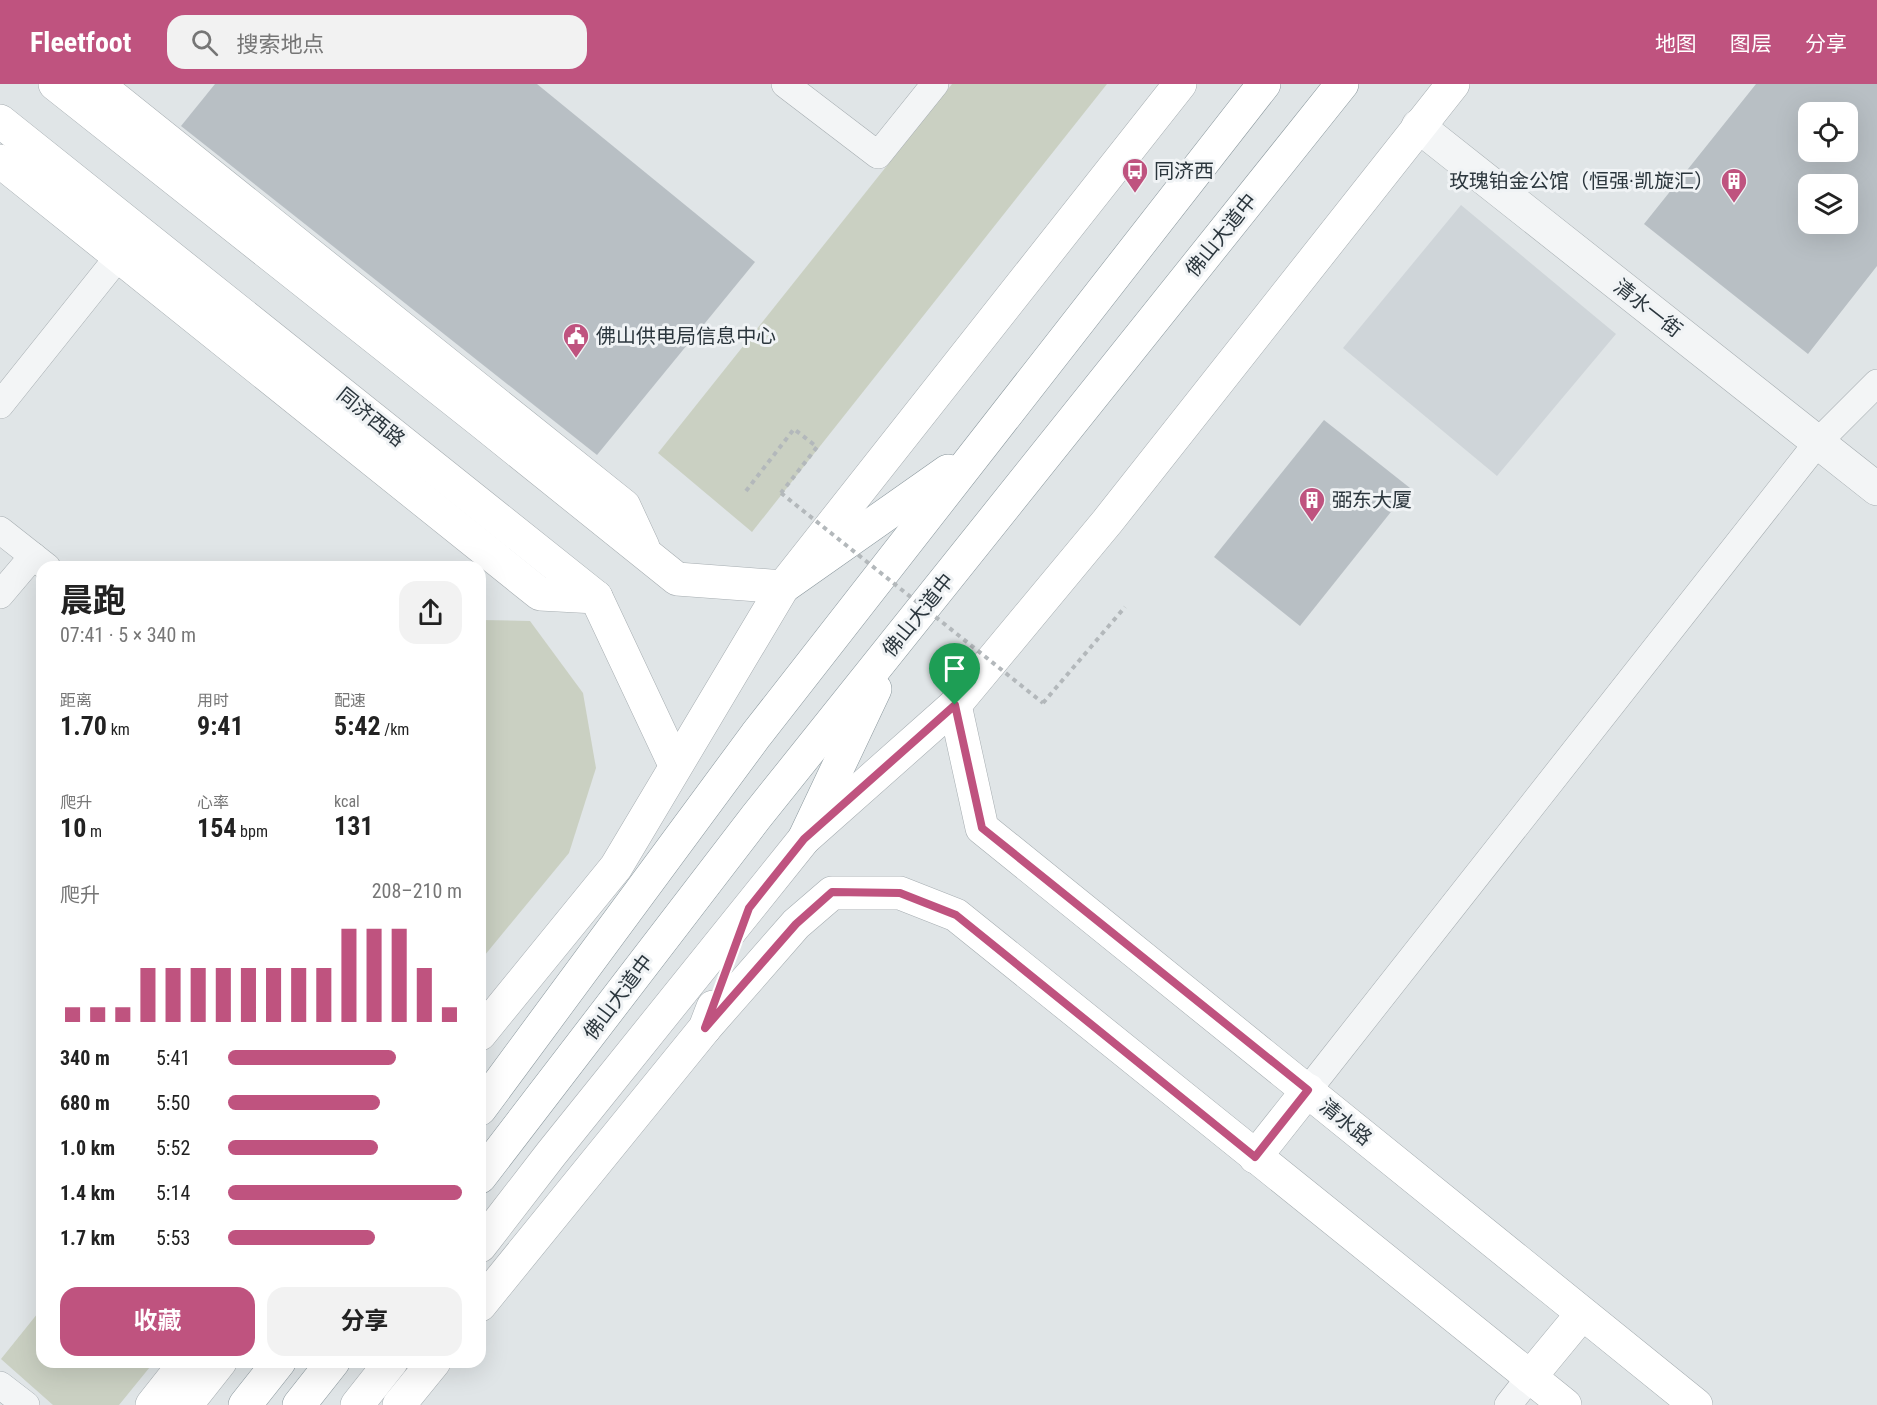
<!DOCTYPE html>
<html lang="zh">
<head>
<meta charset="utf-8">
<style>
  :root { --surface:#fff; --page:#f2f2f2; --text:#222; --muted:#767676; --accent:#bf537f }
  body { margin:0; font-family:"Roboto Condensed","Noto Sans SC",sans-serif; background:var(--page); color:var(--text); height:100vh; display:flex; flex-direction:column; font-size:22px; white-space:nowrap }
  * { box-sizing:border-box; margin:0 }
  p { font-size:20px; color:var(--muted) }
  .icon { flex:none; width:33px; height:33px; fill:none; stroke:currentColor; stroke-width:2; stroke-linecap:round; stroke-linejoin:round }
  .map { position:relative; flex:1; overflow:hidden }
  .panel { position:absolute; left:36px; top:477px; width:450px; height:807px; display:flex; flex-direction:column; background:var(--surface); border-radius:18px; box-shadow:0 6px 24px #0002 }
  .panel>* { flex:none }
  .buttons { position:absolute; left:1798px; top:18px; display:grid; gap:12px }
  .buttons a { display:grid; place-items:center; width:60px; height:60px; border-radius:12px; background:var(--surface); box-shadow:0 6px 24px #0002; font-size:30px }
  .pin { position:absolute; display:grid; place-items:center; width:51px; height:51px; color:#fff; margin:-62px -26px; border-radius:50% 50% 50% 0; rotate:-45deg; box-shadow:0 0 6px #0007 }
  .pin .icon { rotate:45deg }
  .round { display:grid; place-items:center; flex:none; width:63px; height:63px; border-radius:18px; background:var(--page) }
  .summary { display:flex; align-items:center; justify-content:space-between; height:102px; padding:0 24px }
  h1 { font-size:33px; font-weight:700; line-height:45px }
  .metrics { display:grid; grid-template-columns:repeat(3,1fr); gap:9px; height:102px; padding:6px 24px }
  .metrics div { display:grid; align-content:center }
  .metrics b { font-size:26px; font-weight:700 }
  .metrics small { font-size:16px; font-weight:400 }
  .metrics p { font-size:16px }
  .chart { height:168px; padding:12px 24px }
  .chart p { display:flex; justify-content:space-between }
  .chart svg { width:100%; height:108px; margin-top:6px; stroke:var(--accent); stroke-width:6 }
  .action { display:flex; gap:12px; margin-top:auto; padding:12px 24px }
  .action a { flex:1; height:69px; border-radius:18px; background:var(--accent); color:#fff; font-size:24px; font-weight:700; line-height:69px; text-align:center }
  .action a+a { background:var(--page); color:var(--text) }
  ul { padding:0 24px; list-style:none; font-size:20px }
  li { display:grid; grid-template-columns:96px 72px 1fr; align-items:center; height:45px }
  li i { height:15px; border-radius:8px; background:var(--accent) }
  header { display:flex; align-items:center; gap:36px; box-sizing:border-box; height:84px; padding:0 30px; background:var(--accent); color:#fff }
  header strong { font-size:28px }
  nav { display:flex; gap:33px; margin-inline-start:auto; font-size:21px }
  .search { width:420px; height:54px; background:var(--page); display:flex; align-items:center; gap:15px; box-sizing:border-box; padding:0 21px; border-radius:18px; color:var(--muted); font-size:22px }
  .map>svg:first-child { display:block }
</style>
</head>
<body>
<header>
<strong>Fleetfoot</strong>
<div class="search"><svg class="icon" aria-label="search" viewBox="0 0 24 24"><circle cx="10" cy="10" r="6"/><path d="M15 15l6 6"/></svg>搜索地点</div>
<nav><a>地图</a><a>图层</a><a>分享</a></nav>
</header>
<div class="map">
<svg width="1877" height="1321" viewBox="0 0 1877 1321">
  <rect width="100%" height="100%" fill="#e0e5e7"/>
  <path fill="#cfd5d9" d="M 1461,121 L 1616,250 L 1497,392 L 1343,264 Z"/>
  <g fill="#cad0c2">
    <path d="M 952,0 L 1107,0 L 752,448 L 658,369 Z"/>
    <path d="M 480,536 L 530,537 L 583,609 L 596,684 L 569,769 L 480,877 Z"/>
    <path d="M 42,1224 L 42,1278 L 154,1278 L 119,1321 L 53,1321 L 1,1275 Z"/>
  </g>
  <g fill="#b8bfc4" fill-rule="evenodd">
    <path d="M 215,0 L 537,0 L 755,178 L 597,371 L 181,42 Z"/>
    <path d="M 1756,0 L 1877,0 L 1877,182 L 1808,270 L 1644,140 ZM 1809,28 L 1848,28 L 1848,68 L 1809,68 ZM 1809,100 L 1848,100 L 1848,140 L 1809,140 Z"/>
    <path d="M 1324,336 L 1410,404 L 1300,542 L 1214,473 Z"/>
  </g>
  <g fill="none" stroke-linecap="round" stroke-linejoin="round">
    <g stroke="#a6adb1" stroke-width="28">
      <g id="minor">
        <path d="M 785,0 L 878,71 L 935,0"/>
        <path d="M 0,321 L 119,172"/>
        <path d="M 0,446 L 47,483"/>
        <path d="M 0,511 L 33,472"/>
        <path d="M 1308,1006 L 1818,358 L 1877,299"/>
        <path d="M 0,1301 L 26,1321"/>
        <path d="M 1508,1321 L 1530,1293"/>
      </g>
    </g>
    <g stroke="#a6adb1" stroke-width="34">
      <path id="tertiary" d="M 1418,42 L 1877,405"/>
    </g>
    <g stroke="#a6adb1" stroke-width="34">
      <g id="secondary">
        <path d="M 55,0 L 483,339 L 677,495 L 783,503"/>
        <path d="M 97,0 L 624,422 L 643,463"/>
        <path d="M 0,37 L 596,513 L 675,681"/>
        <path d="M 0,77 L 540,510 L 596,513"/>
        <path d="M 955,621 L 982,744 L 1696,1321"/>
        <path d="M 705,944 L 796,840 L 832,809 L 900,809 L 956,831 L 1565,1321"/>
        <path d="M 480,950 L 616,783 L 783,503 L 1180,0"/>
        <path d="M 1255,1073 L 1308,1006"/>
        <path d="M 480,1162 L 551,1070 L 804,755 L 955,621 L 1107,438 L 1453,0"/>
        <path d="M 480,1221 L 705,944 L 713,923"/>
        <path d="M 1530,1293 L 1582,1230"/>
        <path d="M 152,1321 L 186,1278"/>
        <path d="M 186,1321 L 220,1278"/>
        <path d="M 357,1321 L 391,1278"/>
        <path d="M 399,1321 L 434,1278"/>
      </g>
    </g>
    <g stroke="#89969c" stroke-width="34">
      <g id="trunk">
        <path d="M 783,503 L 948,387"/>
        <path d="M 804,755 L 875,605"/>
        <path d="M 480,1025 L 756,651 L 1264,0"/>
        <path d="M 480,1093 L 756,733 L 1342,0"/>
        <path d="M 245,1321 L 279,1278"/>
        <path d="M 299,1321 L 333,1278"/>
      </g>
    </g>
    <g stroke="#b3b8bb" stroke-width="4" stroke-dasharray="4.5 4.5" stroke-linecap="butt">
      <path d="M 746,407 L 794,345 L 817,363 L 781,409"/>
      <path d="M 1043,619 L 1125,523"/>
    </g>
    <use href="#minor" stroke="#f3f5f6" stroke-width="27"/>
    <use href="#tertiary" stroke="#f3f5f6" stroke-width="33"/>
    <use href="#secondary" stroke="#fff" stroke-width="33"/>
    <use href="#trunk" stroke="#fff" stroke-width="33"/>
    <path stroke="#b3b8bb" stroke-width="4" stroke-dasharray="4.5 4.5" stroke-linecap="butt" d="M 781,409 L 1043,619"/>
  </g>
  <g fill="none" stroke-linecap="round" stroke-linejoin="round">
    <g stroke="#fff" stroke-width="12">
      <path id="route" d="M 955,621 L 982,744 L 1308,1006 L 1255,1073 L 956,831 L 900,809 L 832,808 L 796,840 L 705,944 L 749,824 L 804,755 Z"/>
    </g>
    <use href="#route" stroke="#bf537f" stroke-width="8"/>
  </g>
  <defs>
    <g id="bus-pin" transform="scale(1.35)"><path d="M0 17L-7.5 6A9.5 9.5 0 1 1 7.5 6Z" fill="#bf537f" stroke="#f0f3f5"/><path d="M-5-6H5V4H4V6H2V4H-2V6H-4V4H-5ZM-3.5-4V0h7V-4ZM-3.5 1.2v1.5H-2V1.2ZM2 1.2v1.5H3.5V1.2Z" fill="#fff"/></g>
    <g id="building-pin" transform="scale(1.35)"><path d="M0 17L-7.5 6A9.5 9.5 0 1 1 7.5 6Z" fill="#bf537f" stroke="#f0f3f5"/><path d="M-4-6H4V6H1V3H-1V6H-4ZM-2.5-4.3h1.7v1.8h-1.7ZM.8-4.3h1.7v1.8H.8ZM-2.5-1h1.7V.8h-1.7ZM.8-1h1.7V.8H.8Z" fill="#fff"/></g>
    <g id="civic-pin" transform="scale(1.35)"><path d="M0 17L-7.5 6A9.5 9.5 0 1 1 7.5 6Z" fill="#bf537f" stroke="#f0f3f5"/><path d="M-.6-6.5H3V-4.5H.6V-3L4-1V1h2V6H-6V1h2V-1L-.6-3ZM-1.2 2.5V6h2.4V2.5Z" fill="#fff"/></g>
  </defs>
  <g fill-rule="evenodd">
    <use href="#bus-pin" x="1135" y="87"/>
    <use href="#building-pin" x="1734" y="97"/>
    <use href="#civic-pin" x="576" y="252"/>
    <use href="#building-pin" x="1312" y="416"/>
  </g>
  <g text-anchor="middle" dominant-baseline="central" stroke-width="6" stroke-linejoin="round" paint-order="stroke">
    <g font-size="20" fill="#2b363d" stroke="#f0f3f5" text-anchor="start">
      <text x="1154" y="87">同济西</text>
      <text x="1714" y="97" text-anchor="end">玫瑰铂金公馆（恒强·凯旋汇）</text>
      <text x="596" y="252">佛山供电局信息中心</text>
      <text x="1332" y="416">弼东大厦</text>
    </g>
    <g font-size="20" fill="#2b363d" stroke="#f0f3f5">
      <text transform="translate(1221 151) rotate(-51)">佛山大道中</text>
      <text transform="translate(1648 224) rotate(38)">清水一街</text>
      <text transform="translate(371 333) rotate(39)">同济西路</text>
      <text transform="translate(918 531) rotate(-51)">佛山大道中</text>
      <text transform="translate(618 913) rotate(-53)">佛山大道中</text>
      <text transform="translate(1346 1038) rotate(39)">清水路</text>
    </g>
  </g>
</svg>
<div class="buttons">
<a><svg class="icon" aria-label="locate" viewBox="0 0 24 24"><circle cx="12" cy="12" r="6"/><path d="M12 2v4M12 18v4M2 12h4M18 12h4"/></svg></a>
<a><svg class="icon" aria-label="layers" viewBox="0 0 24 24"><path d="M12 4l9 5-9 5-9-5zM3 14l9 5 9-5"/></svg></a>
</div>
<div class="pin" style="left:955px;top:621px;background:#1e9e55"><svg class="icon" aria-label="arrive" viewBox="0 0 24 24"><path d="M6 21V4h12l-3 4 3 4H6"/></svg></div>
<section class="panel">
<div class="summary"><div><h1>晨跑</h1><p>07:41 · 5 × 340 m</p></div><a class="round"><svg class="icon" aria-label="share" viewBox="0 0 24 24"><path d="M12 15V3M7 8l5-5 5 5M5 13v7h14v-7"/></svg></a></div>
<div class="metrics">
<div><p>距离</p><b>1.70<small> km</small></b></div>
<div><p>用时</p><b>9:41</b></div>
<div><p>配速</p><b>5:42<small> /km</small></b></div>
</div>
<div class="metrics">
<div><p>爬升</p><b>10<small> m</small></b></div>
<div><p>心率</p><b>154<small> bpm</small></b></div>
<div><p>kcal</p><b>131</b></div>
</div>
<div class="chart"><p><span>爬升</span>208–210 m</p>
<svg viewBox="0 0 160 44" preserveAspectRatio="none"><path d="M5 44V38M15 44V38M25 44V38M35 44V22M45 44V22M55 44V22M65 44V22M75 44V22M85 44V22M95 44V22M105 44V22M115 44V6M125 44V6M135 44V6M145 44V22M155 44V38"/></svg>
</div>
<ul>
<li><b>340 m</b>5:41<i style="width:72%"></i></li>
<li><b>680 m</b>5:50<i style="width:65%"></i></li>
<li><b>1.0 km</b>5:52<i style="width:64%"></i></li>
<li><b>1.4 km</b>5:14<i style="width:100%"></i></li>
<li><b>1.7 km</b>5:53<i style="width:63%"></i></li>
</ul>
<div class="action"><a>收藏</a><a>分享</a></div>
</section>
</div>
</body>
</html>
